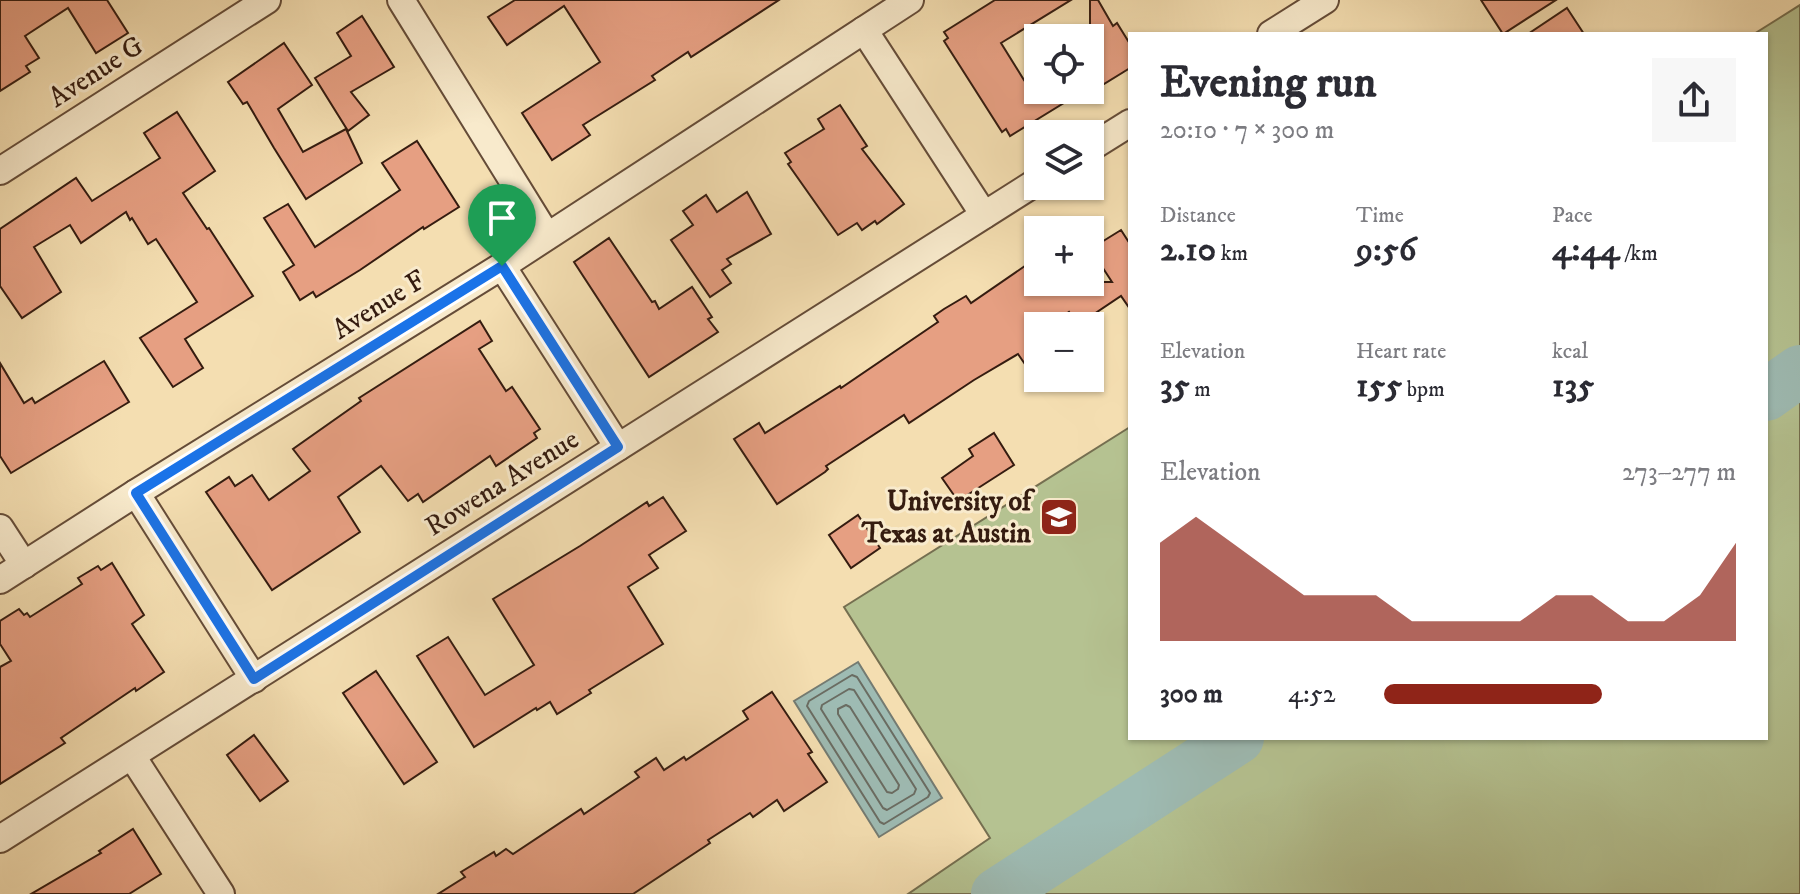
<!DOCTYPE html>
<html lang="en">
<head>
<meta charset="utf-8">
<style>
  :root { --surface:#fff; --page:#f7f7f7; --text:#2b2b33; --muted:#7c7c81; --accent:#8f2418 }
  body { margin:0; font-family:"IM FELL DW Pica",serif; background:var(--page); color:var(--text); height:100vh; display:flex; flex-direction:column; font-size:30px; white-space:nowrap }
  * { box-sizing:border-box; margin:0 }
  p { font-size:26px; color:var(--muted) }
  .icon { flex:none; width:44px; height:44px; fill:none; stroke:currentColor; stroke-width:2; stroke-linecap:round; stroke-linejoin:round }
  .map { position:relative; flex:1; overflow:hidden }
  .panel { position:absolute; left:1128px; top:32px; width:640px; height:708px; display:flex; flex-direction:column; background:var(--surface); border-radius:0px; box-shadow:0 2px 6px #0004 }
  .panel>* { flex:none }
  .controls { position:absolute; left:1024px; top:24px; display:grid; gap:16px }
  .controls a { display:grid; place-items:center; width:80px; height:80px; border-radius:0px; background:var(--surface); box-shadow:0 2px 6px #0004; font-size:40px }
  .pin { position:absolute; display:grid; place-items:center; width:68px; height:68px; color:#fff; margin:-82px -34px; border-radius:50% 50% 50% 0; rotate:-45deg; box-shadow:0 0 8px #0007 }
  .pin .icon { rotate:45deg }
  .round { display:grid; place-items:center; flex:none; width:84px; height:84px; border-radius:0px; background:var(--page) }
  .headline { display:flex; align-items:center; justify-content:space-between; height:136px; padding:0 32px }
  h1 { font-size:44px; font-weight:800; line-height:60px }
  .metrics { display:grid; grid-template-columns:repeat(3,1fr); gap:12px; height:136px; padding:8px 32px }
  .metrics div { display:grid; align-content:center }
  .metrics b { font-size:34px; font-weight:800 }
  .metrics small { font-size:22px; font-weight:400 }
  .metrics p { font-size:22px }
  .chart { height:224px; padding:16px 32px }
  .chart p { display:flex; justify-content:space-between }
  .chart svg { width:100%; height:144px; margin-top:8px; fill:var(--accent); opacity:.7 }
  ul { padding:0 32px; list-style:none; font-size:26px }
  li { display:grid; grid-template-columns:128px 96px 1fr; align-items:center; height:60px }
  li i { height:20px; border-radius:10px; background:var(--accent) }
  .map>svg:first-child { display:block }
</style>
</head>
<body>
<div class="map">
<svg width="1800" height="894" viewBox="0 0 1800 894">
  <rect width="100%" height="100%" fill="#f4deb1"/>
  <filter id="stains"><feTurbulence type="fractalNoise" baseFrequency=".0025" numOctaves="4"/><feColorMatrix values="0 0 0 0 .2 0 0 0 0 .09 0 0 0 0 .02 0 0 0 .5 -.17"/></filter>
  <radialGradient id="worn" r=".72"><stop offset=".6" stop-color="#630" stop-opacity="0"/><stop offset="1" stop-color="#630" stop-opacity=".3"/></radialGradient>
  <path fill="#b5c291" stroke="#756f50" stroke-width="2" d="M 1800,5 L 1800,894 L 908,894 L 990,838 L 844,607 L 1130,427 L 1130,738 L 1766,738 L 1766,34 L 1754,34 Z"/>
  <path fill="#9ebbb3" stroke="#747b72" stroke-width="2" d="M 858,662 L 942,798 L 879,837 L 794,701 Z"/>
  <g fill="none" stroke-linecap="round" stroke-linejoin="round">
    <g stroke="#6a6c62" stroke-width="2">
      <path d="M 852,675 L 857,677 L 930,793 L 928,797 L 884,824 L 880,822 L 807,706 L 809,701 Z"/>
      <path d="M 849,689 L 854,690 L 916,789 L 914,794 L 887,810 L 883,808 L 821,709 L 822,705 Z"/>
      <path d="M 846,705 L 850,707 L 899,785 L 898,789 L 892,793 L 887,792 L 838,714 L 838,709 Z"/>
    </g>
    <g stroke="#9ebbb3" stroke-width="52">
      <path d="M 1766,395 L 1800,371"/>
      <path d="M 997,894 L 1238,738"/>
    </g>
  </g>
  <g fill="#e69f82" stroke="#351c10" stroke-width="2">
    <path d="M 0,0 L 107,0 L 128,33 L 96,53 L 68,8 L 25,36 L 39,58 L 26,66 L 30,72 L 0,91 Z"/>
    <path d="M 515,0 L 779,0 L 691,57 L 688,52 L 652,76 L 655,80 L 583,125 L 590,135 L 552,160 L 522,113 L 600,62 L 564,6 L 507,45 L 488,17 Z"/>
    <path d="M 995,0 L 1071,0 L 1001,43 L 1024,80 L 1038,71 L 1038,90 L 1085,90 L 1010,136 L 1006,129 L 1002,132 L 944,41 L 948,38 L 944,32 Z"/>
    <path d="M 1090,0 L 1098,0 L 1113,26 L 1117,23 L 1130,44 L 1130,68 L 1099,87 L 1090,72 Z"/>
    <path d="M 1481,0 L 1556,0 L 1503,34 Z"/>
    <path d="M 1567,8 L 1584,34 L 1528,34 Z"/>
    <path d="M 362,16 L 394,67 L 351,92 L 369,115 L 348,131 L 315,78 L 351,56 L 337,33 Z"/>
    <path d="M 284,43 L 312,85 L 278,109 L 303,152 L 346,129 L 362,163 L 306,199 L 274,148 L 247,102 L 243,104 L 228,82 Z"/>
    <path d="M 840,105 L 867,146 L 862,149 L 904,204 L 877,224 L 875,221 L 862,230 L 857,223 L 838,235 L 788,164 L 791,162 L 785,153 L 824,129 L 818,119 Z"/>
    <path d="M 177,112 L 215,171 L 183,193 L 207,229 L 209,228 L 253,296 L 185,339 L 203,368 L 173,387 L 140,338 L 197,302 L 156,239 L 148,244 L 132,218 L 130,220 L 126,212 L 81,243 L 70,225 L 34,247 L 61,292 L 22,318 L 0,286 L 0,229 L 76,178 L 92,201 L 160,158 L 144,133 Z"/>
    <path d="M 417,141 L 459,207 L 424,229 L 423,227 L 360,270 L 316,297 L 313,292 L 300,300 L 283,272 L 294,265 L 264,218 L 288,204 L 315,247 L 400,190 L 382,163 Z"/>
    <path d="M 747,192 L 771,234 L 727,259 L 731,264 L 722,270 L 731,283 L 710,297 L 671,240 L 693,225 L 683,211 L 706,195 L 717,212 Z"/>
    <path d="M 1121,230 L 1130,244 L 1130,309 L 1121,296 L 1088,318 L 1087,316 L 1077,323 L 1069,312 L 1049,326 L 1038,326 L 1038,383 L 1018,354 L 974,380 L 909,423 L 904,415 L 826,466 L 828,469 L 825,472 L 777,504 L 734,439 L 759,423 L 765,433 L 840,386 L 841,388 L 938,322 L 934,316 L 944,309 L 966,296 L 971,303 L 1038,257 L 1038,282 L 1112,282 L 1097,259 L 1099,258 L 1092,248 Z"/>
    <path d="M 609,238 L 652,302 L 655,301 L 659,309 L 692,287 L 712,317 L 708,319 L 718,332 L 649,377 L 574,262 Z"/>
    <path d="M 480,321 L 492,341 L 479,349 L 506,391 L 512,387 L 540,429 L 534,433 L 537,438 L 496,466 L 490,456 L 423,502 L 418,494 L 408,501 L 381,466 L 338,497 L 360,532 L 272,590 L 206,492 L 229,477 L 235,486 L 252,475 L 269,500 L 310,471 L 293,449 L 361,401 L 359,398 Z"/>
    <path d="M 104,361 L 129,402 L 11,473 L 0,456 L 0,363 L 24,403 L 32,398 L 35,403 Z"/>
    <path d="M 994,433 L 1014,465 L 958,501 L 942,478 L 973,456 L 969,449 Z"/>
    <path d="M 663,497 L 686,531 L 649,555 L 658,568 L 628,587 L 663,644 L 589,690 L 591,693 L 557,714 L 550,702 L 537,710 L 536,708 L 474,747 L 417,656 L 448,637 L 485,695 L 534,665 L 493,599 L 580,546 L 647,502 L 649,506 Z"/>
    <path d="M 858,515 L 880,548 L 851,568 L 829,535 Z"/>
    <path d="M 112,563 L 144,615 L 132,624 L 164,672 L 136,691 L 135,688 L 61,738 L 65,743 L 0,784 L 0,667 L 11,661 L 0,644 L 0,621 L 19,609 L 24,615 L 27,613 L 30,617 L 82,584 L 78,578 L 98,566 L 101,570 Z"/>
    <path d="M 376,671 L 437,762 L 404,784 L 343,693 Z"/>
    <path d="M 772,692 L 812,752 L 808,754 L 827,782 L 784,811 L 777,800 L 753,817 L 750,813 L 708,840 L 710,843 L 633,894 L 438,894 L 465,877 L 461,872 L 494,852 L 496,856 L 506,849 L 513,854 L 581,809 L 584,814 L 639,777 L 635,772 L 656,758 L 664,770 L 684,757 L 686,760 L 748,719 L 743,711 Z"/>
    <path d="M 254,735 L 288,781 L 260,801 L 227,755 Z"/>
    <path d="M 133,829 L 161,874 L 129,894 L 31,894 L 101,853 L 99,851 Z"/>
  </g>
  <g fill="none" stroke-linecap="round" stroke-linejoin="round">
    <g stroke="#654c38" stroke-width="30">
      <g id="street">
        <path d="M 401,0 L 547,236"/>
        <path d="M 864,30 L 984,215"/>
        <path d="M 1271,34 L 1325,0"/>
        <path d="M 1090,148 L 1130,123"/>
        <path d="M 0,171 L 267,0"/>
        <path d="M 502,266 L 618,447"/>
        <path d="M 136,493 L 254,679"/>
        <path d="M 0,528 L 24,565"/>
        <path d="M 0,580 L 136,493 L 502,266 L 910,0"/>
        <path d="M 132,756 L 221,894"/>
        <path d="M 0,839 L 1038,181"/>
      </g>
    </g>
    <use href="#street" stroke="#f8eacc" stroke-width="26"/>
  </g>
  <g fill="none" stroke-linecap="round" stroke-linejoin="round">
    <g stroke="#fff" stroke-width="16">
      <path id="route" d="M 502,266 L 618,447 L 254,679 L 136,493 Z"/>
    </g>
    <use href="#route" stroke="#1a73e8" stroke-width="10"/>
  </g>
  <defs>
    <g id="university-square" transform="scale(2)"><rect x="-9" y="-9" width="18" height="18" rx="4" fill="#8f2418" stroke="#f8eacc"/><path d="M0-5L7-2L0 1L-7-2ZM-4 1L0 2.5L4 1V4Q0 6-4 4Z" fill="#fff"/></g>
  </defs>
  <g fill-rule="evenodd">
    <use href="#university-square" x="1059" y="517"/>
  </g>
  <g text-anchor="middle" dominant-baseline="central" stroke-width="6" stroke-linejoin="round" paint-order="stroke">
    <g font-size="28" fill="#351c10" stroke="#f8eacc">
      <text transform="translate(96 72) rotate(-33)">Avenue G</text>
      <text transform="translate(379 305) rotate(-32)">Avenue F</text>
      <text transform="translate(502 483) rotate(-32)">Rowena Avenue</text>
    </g>
    <g font-size="28" font-weight="bold" fill="#351c10" stroke="#f8eacc" text-anchor="end">
      <text x="1031" y="501">University of<tspan x="1031" dy="32">Texas at Austin</tspan></text>
    </g>
  </g>
  <rect width="100%" height="100%" filter="url(#stains)"/>
  <rect width="100%" height="100%" fill="url(#worn)"/>
</svg>
<div class="controls">
<a><svg class="icon" aria-label="locate" viewBox="0 0 24 24"><circle cx="12" cy="12" r="6"/><path d="M12 2v4M12 18v4M2 12h4M18 12h4"/></svg></a>
<a><svg class="icon" aria-label="layers" viewBox="0 0 24 24"><path d="M12 4l9 5-9 5-9-5zM3 14l9 5 9-5"/></svg></a>
<a>+</a>
<a>−</a>
</div>
<div class="pin" style="left:502px;top:266px;background:#1e9e55"><svg class="icon" aria-label="arrive" viewBox="0 0 24 24"><path d="M6 21V4h12l-3 4 3 4H6"/></svg></div>
<section class="panel">
<div class="headline"><div><h1>Evening run</h1><p>20:10 · 7 × 300 m</p></div><a class="round"><svg class="icon" aria-label="share" viewBox="0 0 24 24"><path d="M12 15V3M7 8l5-5 5 5M5 13v7h14v-7"/></svg></a></div>
<div class="metrics">
<div><p>Distance</p><b>2.10<small> km</small></b></div>
<div><p>Time</p><b>9:56</b></div>
<div><p>Pace</p><b>4:44<small> /km</small></b></div>
</div>
<div class="metrics">
<div><p>Elevation</p><b>35<small> m</small></b></div>
<div><p>Heart rate</p><b>155<small> bpm</small></b></div>
<div><p>kcal</p><b>135</b></div>
</div>
<div class="chart"><p><span>Elevation</span>273–277 m</p>
<svg viewBox="0 0 160 44" preserveAspectRatio="none"><path d="M0 44V14L10 6L20 14L30 22L40 30L50 30L60 30L70 38L80 38L90 38L100 38L110 30L120 30L130 38L140 38L150 30L160 14V44z"/></svg>
</div>
<ul>
<li><b>300 m</b>4:52<i style="width:62%"></i></li>
</ul>
</section>
</div>
</body>
</html>
